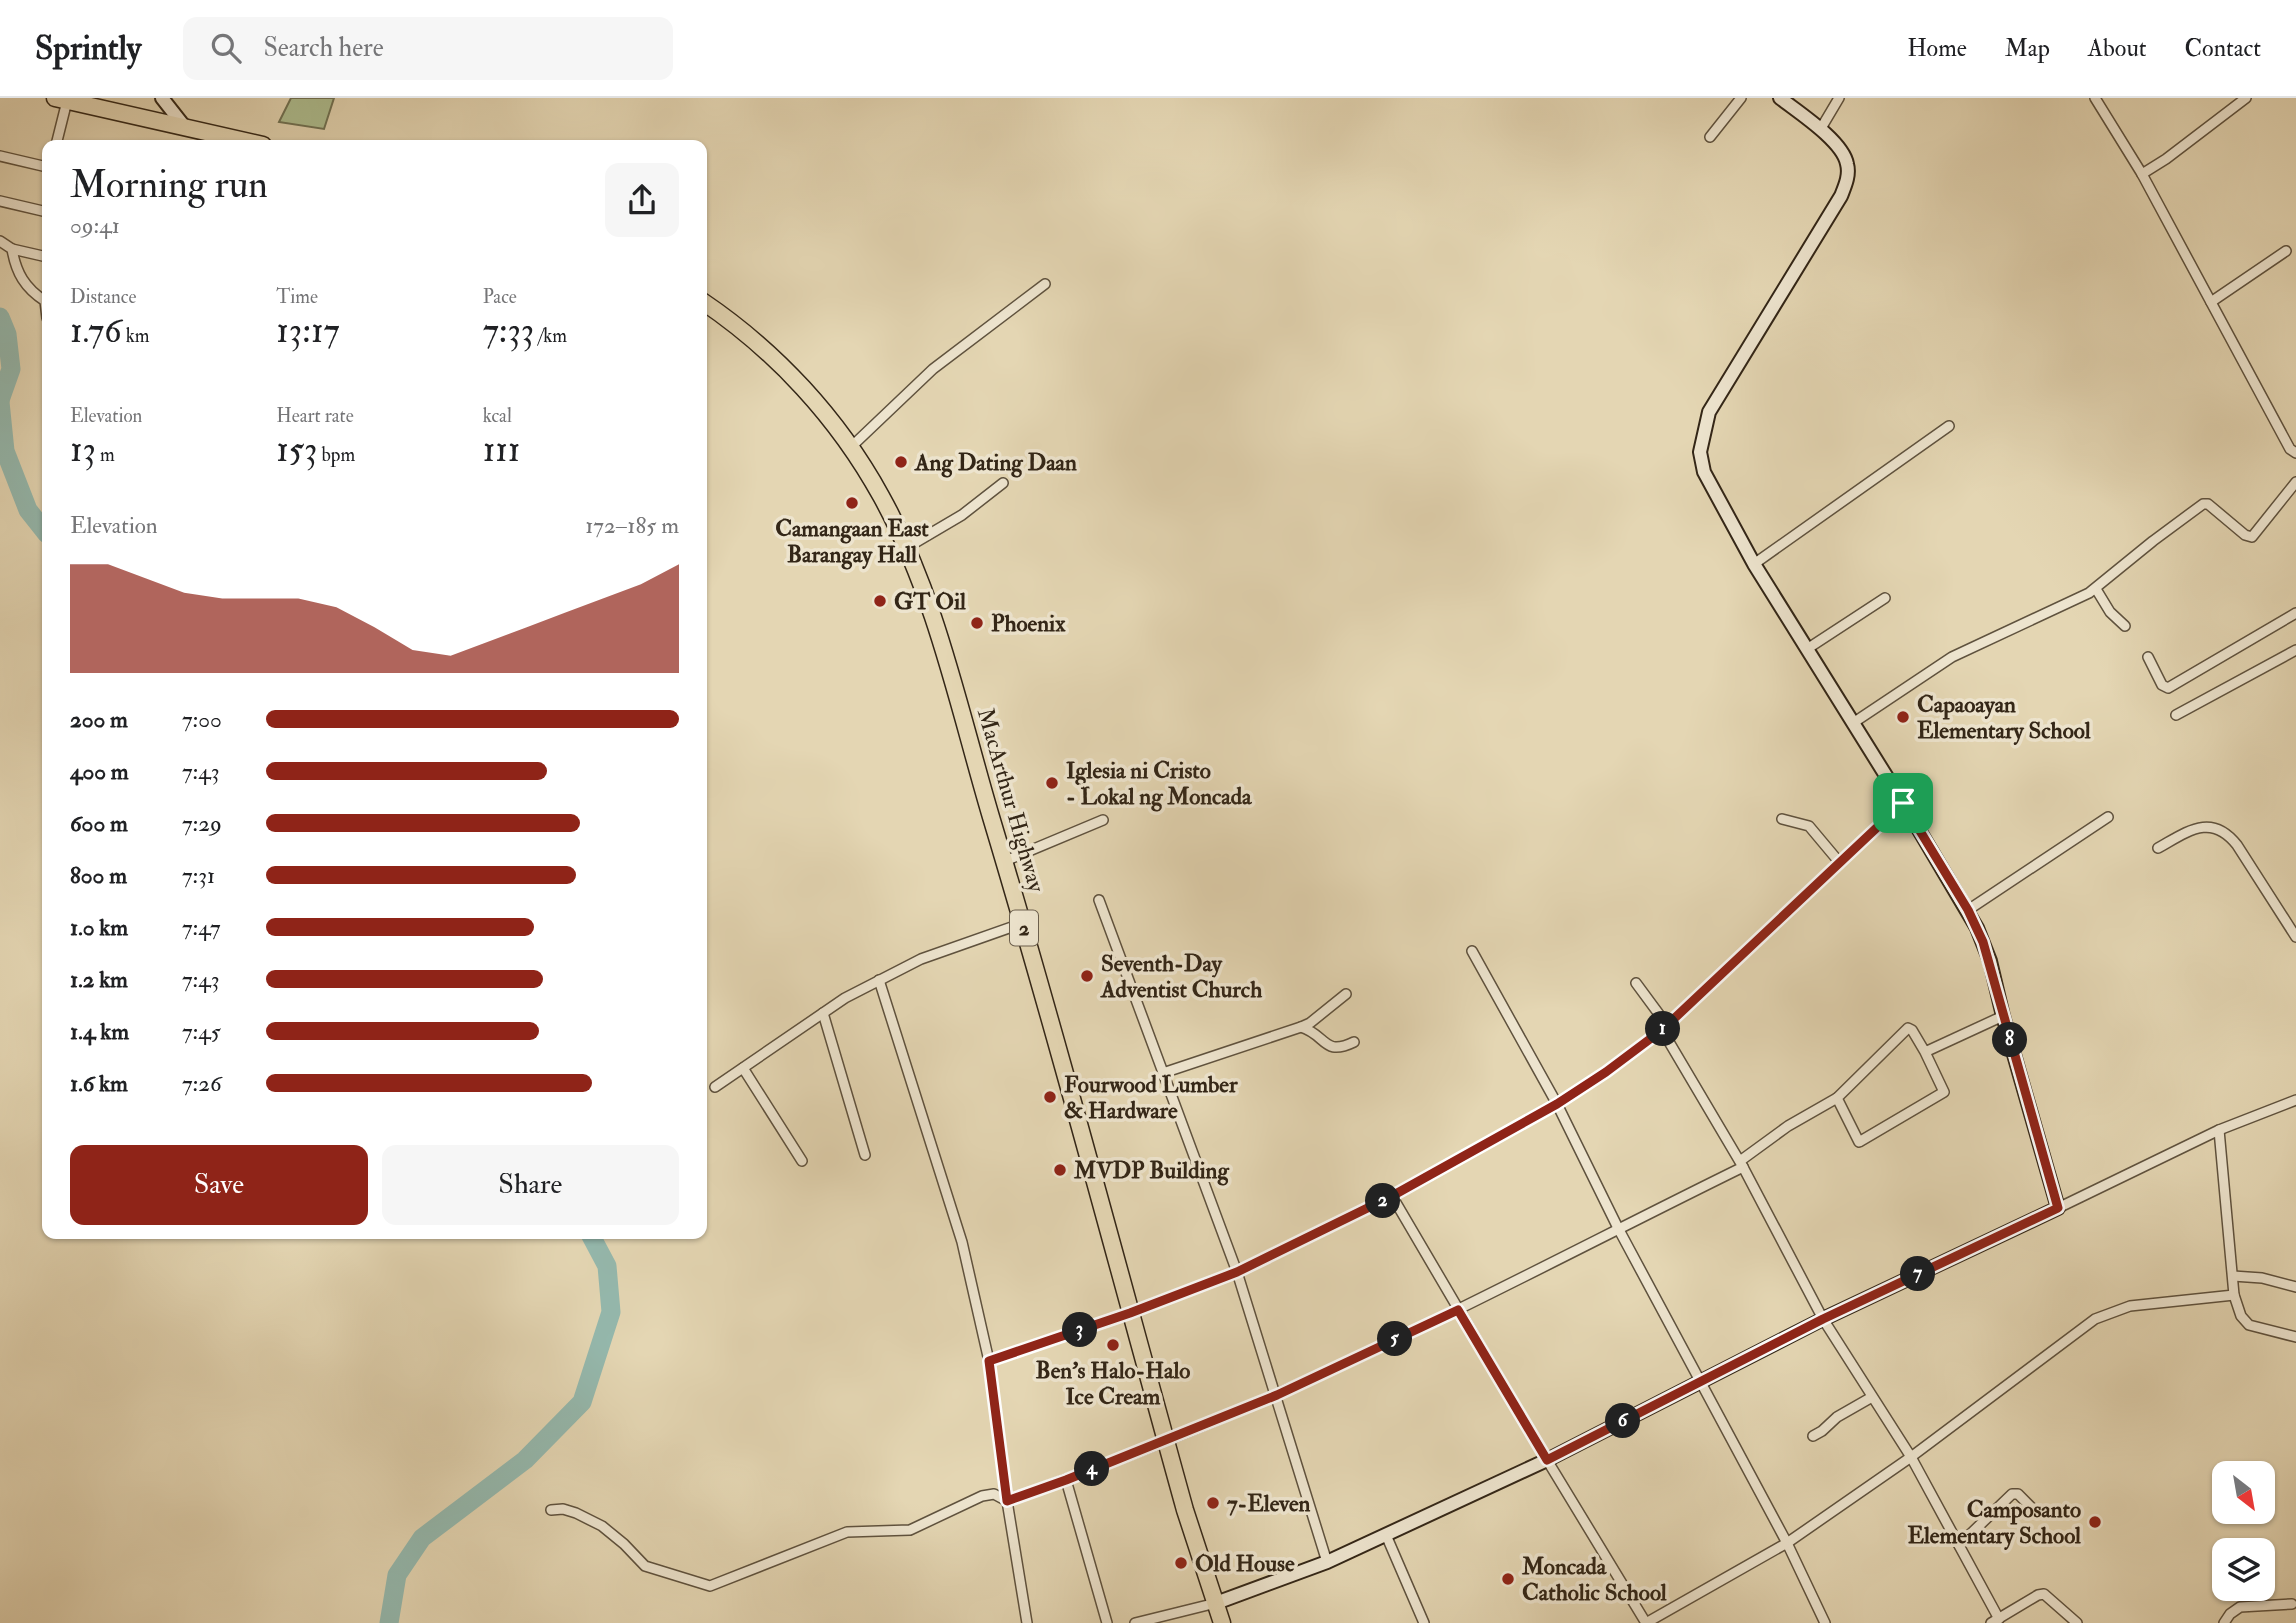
<!DOCTYPE html>
<html lang="en">
<head>
<meta charset="utf-8">
<style>
  :root { --surface:#fff; --page:#f6f6f6; --text:#202124; --muted:#757577; --line:#e0e0e0; --accent:#8f2418 }
  body { margin:0; font-family:"IM FELL Double Pica",serif; background:var(--page); color:var(--text); height:100vh; display:flex; flex-direction:column; font-size:26px; white-space:nowrap }
  * { box-sizing:border-box; margin:0 }
  p { font-size:23px; color:var(--muted) }
  .icon { flex:none; width:38px; height:38px; fill:none; stroke:currentColor; stroke-width:2; stroke-linecap:round; stroke-linejoin:round }
  .map { position:relative; flex:1; overflow:hidden }
  .sheet { position:absolute; left:42px; top:42px; width:665px; height:1099px; display:flex; flex-direction:column; background:var(--surface); border-radius:14px; box-shadow:0 2px 5px #0004 }
  .sheet>* { flex:none }
  .needle { width:46px; rotate:149deg }
  .controls { position:absolute; left:2212px; top:1363px; display:grid; gap:14px }
  .controls a { display:grid; place-items:center; width:63px; height:63px; border-radius:14px; background:var(--surface); box-shadow:0 2px 5px #0004; font-size:35px }
  .pin { position:absolute; display:grid; place-items:center; width:60px; height:60px; color:#fff; margin:-30px; border-radius:14px; box-shadow:0 4px 10px #0006 }
  .km { position:absolute; width:35px; height:35px; margin:-18px; border-radius:50%; background:#222; color:#fff; font-size:19px; line-height:35px; text-align:center }
  .round { display:grid; place-items:center; flex:none; width:74px; height:74px; border-radius:14px; background:var(--page) }
  .headline { display:flex; align-items:center; justify-content:space-between; height:119px; padding:0 28px }
  h1 { font-size:38px; font-weight:600; line-height:52px }
  .figures { display:grid; grid-template-columns:repeat(3,1fr); gap:10px; height:119px; padding:7px 28px }
  .figures div { display:grid; align-content:center }
  .figures b { font-size:35px; font-weight:600 }
  .figures small { font-size:19px; font-weight:400 }
  .figures p { font-size:19px }
  .chart { height:196px; padding:14px 28px }
  .chart p { display:flex; justify-content:space-between }
  .chart svg { width:100%; height:126px; margin-top:7px; fill:var(--accent); opacity:.7 }
  .cta { display:flex; gap:14px; margin-top:auto; padding:14px 28px }
  .cta a { flex:1; height:80px; border-radius:14px; background:var(--accent); color:#fff; font-size:28px; font-weight:600; line-height:80px; text-align:center }
  .cta a+a { background:var(--page); color:var(--text) }
  ul { padding:0 28px; list-style:none; font-size:23px }
  li { display:grid; grid-template-columns:112px 84px 1fr; align-items:center; height:52px }
  li i { height:18px; border-radius:9px; background:var(--accent) }
  header { display:flex; align-items:center; gap:42px; box-sizing:border-box; height:98px; padding:0 35px; background:var(--surface); border-bottom:2px solid var(--line) }
  header strong { font-size:33px }
  nav { display:flex; gap:38px; margin-inline-start:auto; font-size:24px }
  .search { width:490px; height:63px; background:var(--page); display:flex; align-items:center; gap:18px; box-sizing:border-box; padding:0 24px; border-radius:14px; color:var(--muted); font-size:26px }
  .map>svg:first-child { display:block }
</style>
</head>
<body>
<header>
<strong>Sprintly</strong>
<div class="search"><svg class="icon" aria-label="search" viewBox="0 0 24 24"><circle cx="10" cy="10" r="6"/><path d="M15 15l6 6"/></svg>Search here</div>
<nav><a>Home</a><a>Map</a><a>About</a><a>Contact</a></nav>
</header>
<div class="map">
<svg width="2296" height="1525" viewBox="0 0 2296 1525">
  <rect width="100%" height="100%" fill="#e4d6b3"/>
  <filter id="stains"><feTurbulence type="fractalNoise" baseFrequency=".00286" numOctaves="4"/><feColorMatrix values="0 0 0 0 .2 0 0 0 0 .09 0 0 0 0 .02 0 0 0 .5 -.17"/></filter>
  <radialGradient id="worn" r=".72"><stop offset=".6" stop-color="#630" stop-opacity="0"/><stop offset="1" stop-color="#630" stop-opacity=".3"/></radialGradient>
  <path fill="#aebf91" stroke="#707254" stroke-width="2" d="M 291,0 L 334,0 L 324,31 L 279,24 Z"/>
  <g fill="none" stroke-linecap="round" stroke-linejoin="round">
    <g stroke="#95b9ae" stroke-width="19">
      <path d="M 0,219 L 7,236 L 11,271 L 0,302"/>
      <path d="M 0,304 L 5,353 L 28,412 L 47,436"/>
      <path d="M 389,1525 L 397,1477 L 422,1440 L 525,1362 L 582,1304 L 611,1214 L 607,1168 L 590,1136"/>
    </g>
    <g stroke="#5f523e" stroke-width="12">
      <g id="street">
        <path d="M 2095,0 L 2142,76 L 2290,351 L 2296,355"/>
        <path d="M 1820,32 L 1839,0"/>
        <path d="M 1710,39 L 1741,0"/>
        <path d="M 56,47 L 67,3"/>
        <path d="M 0,58 L 47,69"/>
        <path d="M 2142,76 L 2166,61 L 2246,0"/>
        <path d="M 0,103 L 47,114"/>
        <path d="M 0,143 L 12,151 C 16,175 25,190 45,203 L 47,220"/>
        <path d="M 12,151 L 47,159"/>
        <path d="M 2211,204 L 2286,153"/>
        <path d="M 850,350 L 933,271 L 1045,186"/>
        <path d="M 906,450 L 962,417 L 1003,385"/>
        <path d="M 1754,466 L 1949,328"/>
        <path d="M 2096,491 L 2110,514 L 2125,528"/>
        <path d="M 1807,551 L 1885,500"/>
        <path d="M 2148,559 L 2162,587 L 2168,590 L 2296,515"/>
        <path d="M 2176,617 L 2296,552"/>
        <path d="M 1853,625 L 1952,559 L 2089,495 L 2153,443 L 2203,406 L 2208,406 L 2245,437 L 2252,439 L 2296,384"/>
        <path d="M 1782,721 L 1809,728 L 1840,765"/>
        <path d="M 2158,750 C 2187,734 2211,714 2237,747 L 2296,839"/>
        <path d="M 1005,763 L 1103,722"/>
        <path d="M 1099,802 L 1237,1174 L 1327,1464"/>
        <path d="M 1968,812 L 2108,719"/>
        <path d="M 1472,853 L 1557,1006 L 1618,1130 L 1787,1445 L 1825,1525"/>
        <path d="M 879,882 L 962,1144 L 989,1263 L 1007,1403 L 1027,1525"/>
        <path d="M 1636,885 L 1667,927"/>
        <path d="M 823,915 L 865,1057"/>
        <path d="M 1301,929 C 1327,937 1323,959 1354,944"/>
        <path d="M 1662,932 L 1743,1069 L 1823,1221 L 1911,1359 L 1999,1521"/>
        <path d="M 1925,954 L 1912,932 L 1908,930 L 1837,1000 L 1859,1044 L 1944,994 L 1925,954 L 2003,918"/>
        <path d="M 743,970 L 802,1063"/>
        <path d="M 1163,975 L 1301,929 L 1310,925 L 1346,896"/>
        <path d="M 715,989 L 845,900 L 921,861 L 1023,825"/>
        <path d="M 1740,1063 L 1788,1028 L 1837,1000"/>
        <path d="M 1392,1098 L 1547,1362 L 1646,1525"/>
        <path d="M 2058,1110 L 2219,1032 L 2296,1002"/>
        <path d="M 2233,1178 L 2262,1180 L 2296,1189"/>
        <path d="M 2234,1197 L 2241,1218 L 2249,1227 L 2296,1239"/>
        <path d="M 989,1263 L 1130,1215 L 1237,1174 L 1392,1098 L 1557,1006 L 1606,974 L 1662,932 L 1903,705"/>
        <path d="M 1813,1338 L 1822,1333 L 1837,1319 L 1872,1299"/>
        <path d="M 1066,1382 L 1107,1525"/>
        <path d="M 551,1412 L 563,1411 L 576,1415 L 602,1428 L 624,1446 L 645,1468 L 710,1488 L 847,1434 L 910,1432 L 982,1398 L 994,1396 L 1007,1403 C 1098,1370 1189,1335 1277,1296 C 1435,1227 1588,1145 1743,1069"/>
        <path d="M 1386,1437 L 1424,1525"/>
        <path d="M 1959,1447 L 2012,1396 L 2018,1396 L 2031,1409"/>
        <path d="M 1135,1525 L 1216,1505"/>
        <path d="M 1646,1525 L 1787,1445 L 1911,1359 L 2095,1221 L 2130,1208 L 2234,1197 L 2219,1032"/>
        <path d="M 1991,1525 L 2038,1497 L 2044,1496 L 2077,1525"/>
        <path d="M 2224,1525 L 2230,1516 L 2240,1509 L 2292,1506"/>
      </g>
    </g>
    <g stroke="#332617" stroke-width="16">
      <g id="secondary">
        <path d="M 162,0 L 184,28"/>
        <path d="M 1216,1505 L 1327,1464 L 1547,1362 L 1823,1221 L 2058,1110 L 2003,918 L 1990,863 L 1977,830 L 1903,705 L 1754,466 L 1704,374 L 1700,354 L 1709,314 L 1841,98 C 1845,88 1850,77 1847,66 C 1843,43 1798,14 1780,0"/>
      </g>
    </g>
    <g stroke="#332617" stroke-width="19">
      <g id="highway">
        <path d="M 55,0 L 263,47"/>
        <path d="M 702,203 C 776,253 838,320 881,398 C 936,497 959,611 991,719 C 1060,949 1121,1181 1185,1412 L 1222,1525"/>
      </g>
    </g>
    <use href="#street" stroke="#ede4ce" stroke-width="9"/>
    <use href="#secondary" stroke="#ede4ce" stroke-width="12"/>
    <use href="#highway" stroke="#e4d6b3" stroke-width="16"/>
  </g>
  <g fill="none" stroke-linecap="round" stroke-linejoin="round">
    <g stroke="#fff" stroke-width="14">
      <path id="route" d="M 1903,705 L 1968,812 L 1983,844 L 2058,1110 L 1823,1221 L 1547,1362 L 1458,1212 L 1277,1297 L 1066,1382 L 1007,1403 L 989,1263 L 1130,1215 L 1237,1174 L 1392,1098 L 1557,1006 L 1606,974 L 1662,932 Z"/>
    </g>
    <use href="#route" stroke="#8f2418" stroke-width="9"/>
  </g>
  <g fill="#8f2418" stroke="#ede4ce" stroke-width="2.5">
    <circle cx="901" cy="364" r="7"/>
    <circle cx="852" cy="405" r="7"/>
    <circle cx="880" cy="503" r="7"/>
    <circle cx="977" cy="525" r="7"/>
    <circle cx="1903" cy="619" r="7"/>
    <circle cx="1052" cy="685" r="7"/>
    <circle cx="1087" cy="878" r="7"/>
    <circle cx="1050" cy="999" r="7"/>
    <circle cx="1060" cy="1072" r="7"/>
    <circle cx="1113" cy="1247" r="7"/>
    <circle cx="1213" cy="1405" r="7"/>
    <circle cx="2095" cy="1424" r="7"/>
    <circle cx="1181" cy="1465" r="7"/>
    <circle cx="1508" cy="1481" r="7"/>
  </g>
  <g text-anchor="middle" dominant-baseline="central" stroke-width="7" stroke-linejoin="round" paint-order="stroke">
    <rect fill="#ede4ce" stroke="#6b5f4e" stroke-width="2" x="1010" y="812.5" width="28" height="35" rx="5"/>
    <g font-size="21" font-weight="bold" fill="#332617">
      <text x="1024" y="830">2</text>
    </g>
    <g font-size="23" font-weight="bold" fill="#332617" stroke="#ede4ce" text-anchor="start">
      <text x="915" y="364">Ang Dating Daan</text>
      <text x="852" y="430" text-anchor="middle">Camangaan East<tspan x="852" dy="26">Barangay Hall</tspan></text>
      <text x="894" y="503">GT Oil</text>
      <text x="991" y="525">Phoenix</text>
      <text x="1917" y="606">Capaoayan<tspan x="1917" dy="26">Elementary School</tspan></text>
      <text x="1066" y="672">Iglesia ni Cristo<tspan x="1066" dy="26">- Lokal ng Moncada</tspan></text>
      <text x="1101" y="865">Seventh-Day<tspan x="1101" dy="26">Adventist Church</tspan></text>
      <text x="1064" y="986">Fourwood Lumber<tspan x="1064" dy="26">&amp; Hardware</tspan></text>
      <text x="1074" y="1072">MVDP Building</text>
      <text x="1113" y="1272" text-anchor="middle">Ben's Halo-Halo<tspan x="1113" dy="26">Ice Cream</tspan></text>
      <text x="1227" y="1405">7-Eleven</text>
      <text x="2081" y="1411" text-anchor="end">Camposanto<tspan x="2081" dy="26">Elementary School</tspan></text>
      <text x="1195" y="1465">Old House</text>
      <text x="1522" y="1468">Moncada<tspan x="1522" dy="26">Catholic School</tspan></text>
    </g>
    <g font-size="23" fill="#332617" stroke="#ede4ce">
      <text transform="translate(1011 702) rotate(74)">MacArthur Highway</text>
    </g>
  </g>
  <rect width="100%" height="100%" filter="url(#stains)"/>
  <rect width="100%" height="100%" fill="url(#worn)"/>
</svg>
<div class="controls">
<a><svg class="needle" viewBox="-14 -14 28 28"><path d="M0-13l5 13h-10z" fill="#e53935"/><path d="M0 13l5-13h-10z" fill="#757577"/></svg></a>
<a><svg class="icon" aria-label="layers" viewBox="0 0 24 24"><path d="M12 4l9 5-9 5-9-5zM3 14l9 5 9-5"/></svg></a>
</div>
<div class="pin" style="left:1903px;top:705px;background:#1e9e55"><svg class="icon" aria-label="arrive" viewBox="0 0 24 24"><path d="M6 21V4h12l-3 4 3 4H6"/></svg></div>
<b class="km" style="left:1663px;top:931px">1</b>
<b class="km" style="left:1383px;top:1103px">2</b>
<b class="km" style="left:1080px;top:1232px">3</b>
<b class="km" style="left:1092px;top:1371px">4</b>
<b class="km" style="left:1395px;top:1241px">5</b>
<b class="km" style="left:1623px;top:1323px">6</b>
<b class="km" style="left:1918px;top:1176px">7</b>
<b class="km" style="left:2010px;top:942px">8</b>
<section class="sheet">
<div class="headline"><div><h1>Morning run</h1><p>09:41</p></div><a class="round"><svg class="icon" aria-label="share" viewBox="0 0 24 24"><path d="M12 15V3M7 8l5-5 5 5M5 13v7h14v-7"/></svg></a></div>
<div class="figures">
<div><p>Distance</p><b>1.76<small> km</small></b></div>
<div><p>Time</p><b>13:17</b></div>
<div><p>Pace</p><b>7:33<small> /km</small></b></div>
</div>
<div class="figures">
<div><p>Elevation</p><b>13<small> m</small></b></div>
<div><p>Heart rate</p><b>153<small> bpm</small></b></div>
<div><p>kcal</p><b>111</b></div>
</div>
<div class="chart"><p><span>Elevation</span>172–185 m</p>
<svg viewBox="0 0 160 44" preserveAspectRatio="none"><path d="M0 44V6L10 6L20 11L30 16L40 18L50 18L60 18L70 21L80 28L90 36L100 38L110 33L120 28L130 23L140 18L150 13L160 6V44z"/></svg>
</div>
<ul>
<li><b>200 m</b>7:00<i style="width:100%"></i></li>
<li><b>400 m</b>7:43<i style="width:68%"></i></li>
<li><b>600 m</b>7:29<i style="width:76%"></i></li>
<li><b>800 m</b>7:31<i style="width:75%"></i></li>
<li><b>1.0 km</b>7:47<i style="width:65%"></i></li>
<li><b>1.2 km</b>7:43<i style="width:67%"></i></li>
<li><b>1.4 km</b>7:45<i style="width:66%"></i></li>
<li><b>1.6 km</b>7:26<i style="width:79%"></i></li>
</ul>
<div class="cta"><a>Save</a><a>Share</a></div>
</section>
</div>
</body>
</html>
